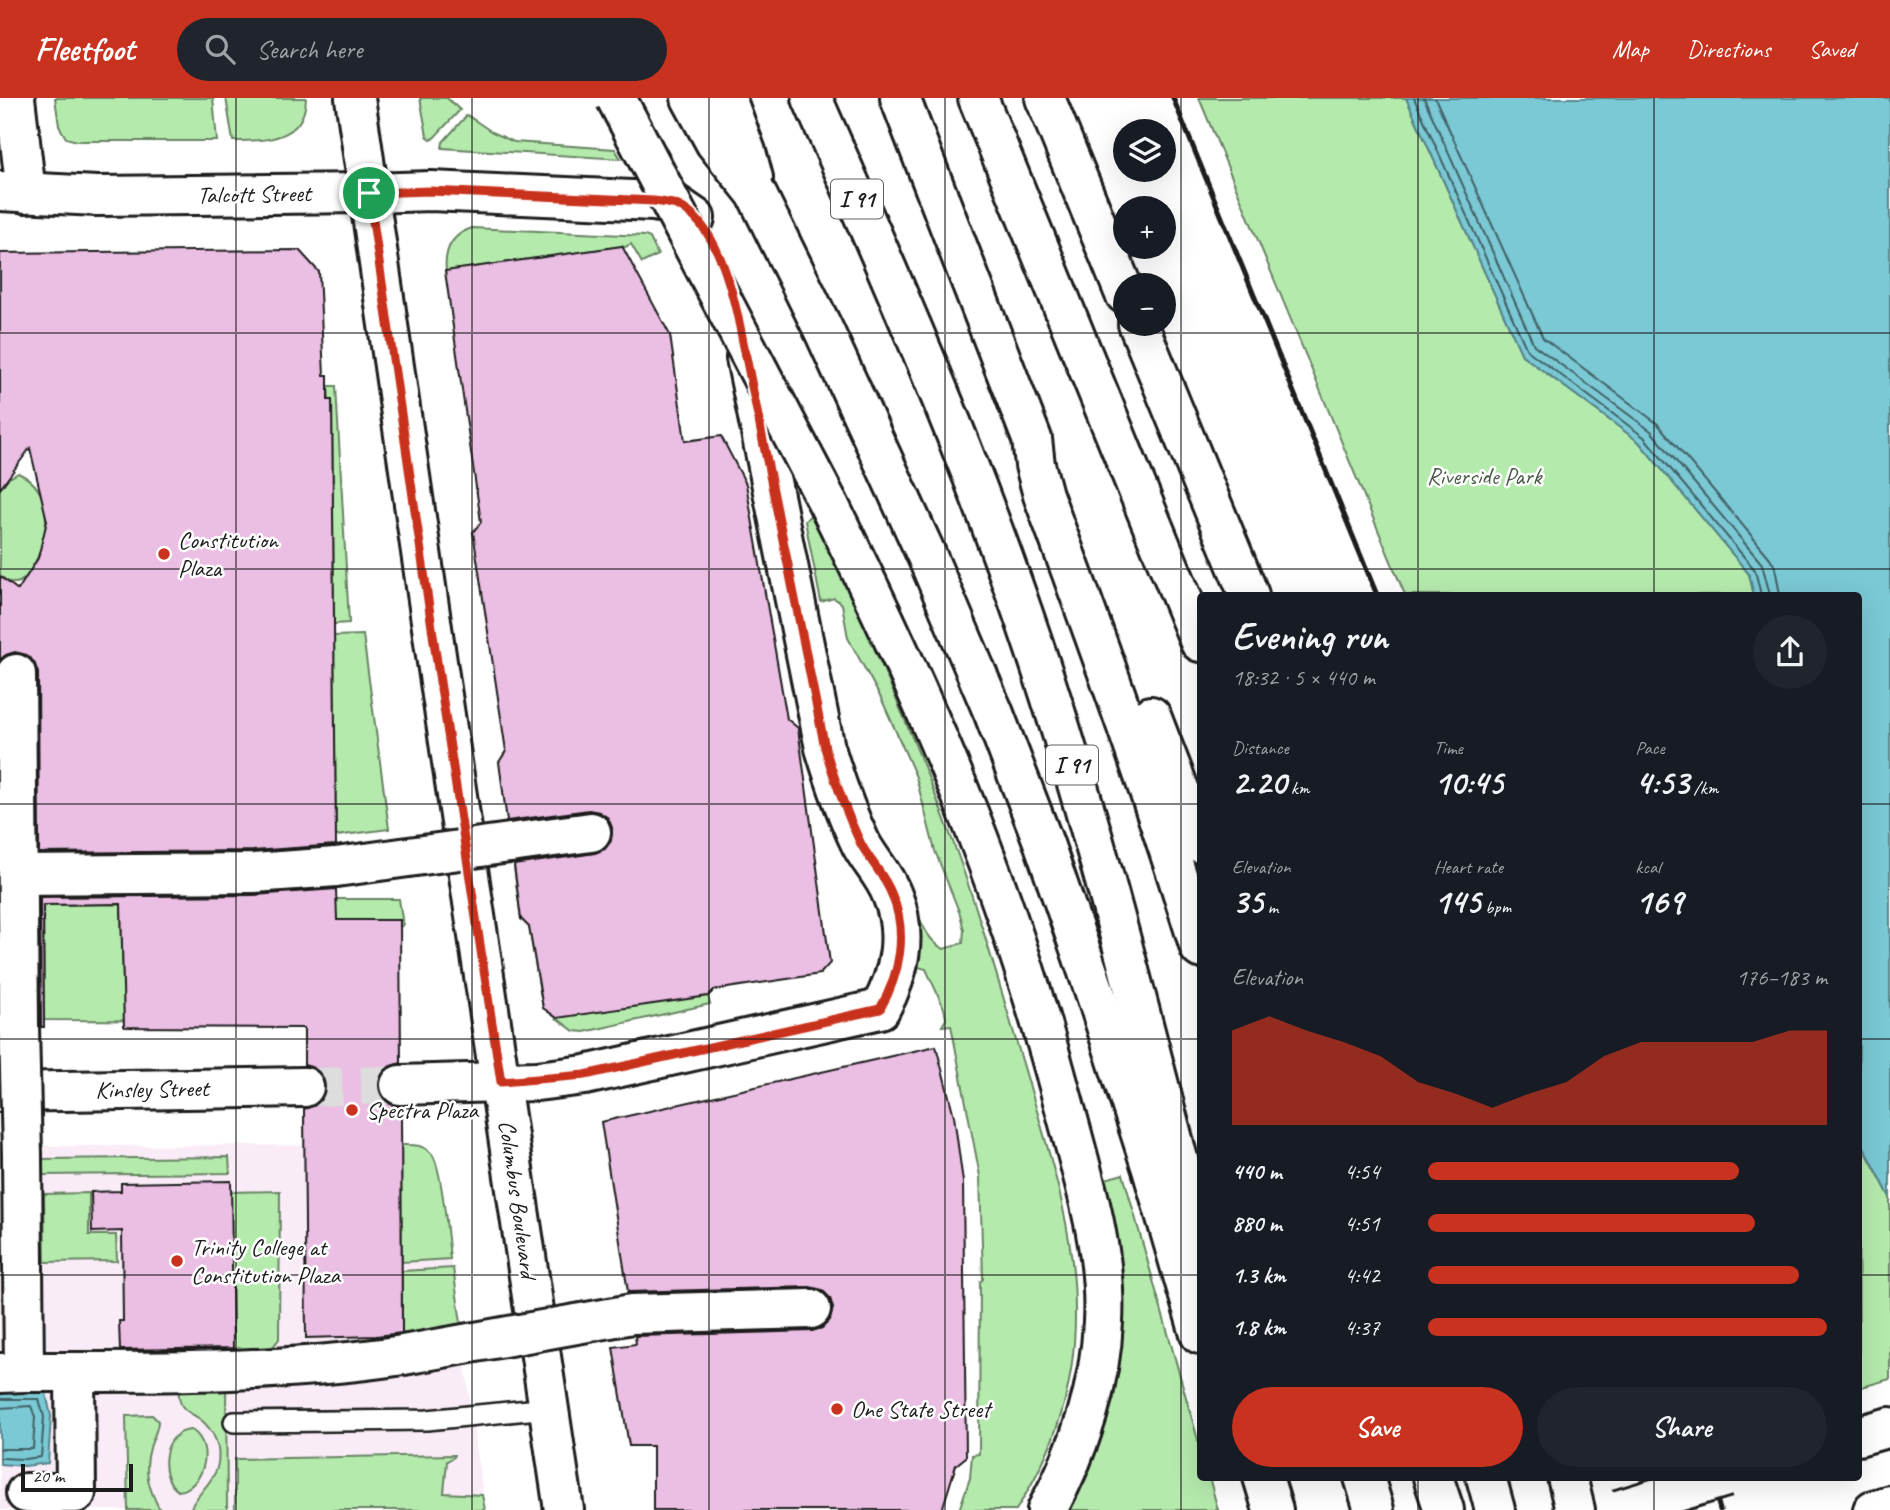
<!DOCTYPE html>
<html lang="en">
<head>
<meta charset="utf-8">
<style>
  :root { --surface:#171b24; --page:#20242c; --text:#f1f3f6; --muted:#9ea1a6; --accent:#c8321e }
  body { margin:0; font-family:Caveat,sans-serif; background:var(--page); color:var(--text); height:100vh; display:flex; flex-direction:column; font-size:26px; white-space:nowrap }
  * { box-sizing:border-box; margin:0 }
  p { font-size:23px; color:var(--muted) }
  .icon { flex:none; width:38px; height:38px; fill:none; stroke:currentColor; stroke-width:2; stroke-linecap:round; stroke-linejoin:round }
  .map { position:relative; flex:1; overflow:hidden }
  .sheet { position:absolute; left:1197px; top:494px; width:665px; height:889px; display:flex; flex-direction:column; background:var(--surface); border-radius:7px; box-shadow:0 7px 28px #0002 }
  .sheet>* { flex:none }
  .controls { position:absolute; left:1113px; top:21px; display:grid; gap:14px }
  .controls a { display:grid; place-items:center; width:63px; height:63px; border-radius:50%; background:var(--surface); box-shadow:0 7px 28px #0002; font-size:35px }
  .scale { position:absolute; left:21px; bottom:18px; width:112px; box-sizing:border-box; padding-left:7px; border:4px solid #1c1c1c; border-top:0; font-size:19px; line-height:24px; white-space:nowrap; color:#1c1c1c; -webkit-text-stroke:5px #fff; paint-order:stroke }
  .pin { position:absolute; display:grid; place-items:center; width:60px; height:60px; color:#fff; margin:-30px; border:4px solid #fff; border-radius:50%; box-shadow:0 2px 7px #0007 }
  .round { display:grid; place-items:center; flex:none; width:74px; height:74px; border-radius:37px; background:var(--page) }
  .summary { display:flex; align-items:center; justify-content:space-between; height:119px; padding:0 35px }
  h1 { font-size:38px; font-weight:700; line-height:52px }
  .figures { display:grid; grid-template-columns:repeat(3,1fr); gap:10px; height:119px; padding:7px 35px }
  .figures div { display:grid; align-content:center }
  .figures b { font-size:35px; font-weight:700 }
  .figures small { font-size:19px; font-weight:400 }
  .figures p { font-size:19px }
  .chart { height:196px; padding:14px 35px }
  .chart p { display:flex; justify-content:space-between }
  .chart svg { width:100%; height:126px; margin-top:7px; fill:var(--accent); opacity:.7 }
  .action { display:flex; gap:14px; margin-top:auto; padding:14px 35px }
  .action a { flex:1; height:80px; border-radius:42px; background:var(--accent); color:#fff; font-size:28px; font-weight:700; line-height:80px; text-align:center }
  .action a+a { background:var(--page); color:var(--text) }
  ul { padding:0 35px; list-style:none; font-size:23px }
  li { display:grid; grid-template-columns:112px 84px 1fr; align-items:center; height:52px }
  li i { height:18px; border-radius:9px; background:var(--accent) }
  header { display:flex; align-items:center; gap:42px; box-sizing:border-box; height:98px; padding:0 35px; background:var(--accent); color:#fff }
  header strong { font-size:33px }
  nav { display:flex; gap:38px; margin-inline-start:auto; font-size:24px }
  .search { width:490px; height:63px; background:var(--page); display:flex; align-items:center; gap:18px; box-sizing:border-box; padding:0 24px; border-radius:38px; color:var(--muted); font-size:26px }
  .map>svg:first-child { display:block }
</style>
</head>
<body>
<header>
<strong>Fleetfoot</strong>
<div class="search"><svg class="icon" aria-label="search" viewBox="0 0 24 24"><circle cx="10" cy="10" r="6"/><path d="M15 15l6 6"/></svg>Search here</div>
<nav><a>Map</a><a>Directions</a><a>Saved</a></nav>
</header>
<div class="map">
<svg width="1890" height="1412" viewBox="0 0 1890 1412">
  <rect width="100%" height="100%" fill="#fff"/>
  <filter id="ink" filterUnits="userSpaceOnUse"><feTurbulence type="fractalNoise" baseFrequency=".0143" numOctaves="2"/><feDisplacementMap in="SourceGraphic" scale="14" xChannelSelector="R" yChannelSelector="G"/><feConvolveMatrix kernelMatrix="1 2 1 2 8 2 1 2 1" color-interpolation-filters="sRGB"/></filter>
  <g filter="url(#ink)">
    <path fill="#f9ecf7" d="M 420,1047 L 433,1057 L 438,1072 L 485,1412 L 0,1412 L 0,1048 Z"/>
    <g fill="#b5eaad" stroke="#688364" stroke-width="2">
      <path d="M 55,0 L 213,0 L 217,43 L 77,43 L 66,40 L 59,28 Z"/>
      <path d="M 226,0 L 306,0 C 305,43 264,43 233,43 Z"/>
      <path d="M 420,0 L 447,0 L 460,12 L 432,42 L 427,38 Z"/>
      <path d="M 1199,0 L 1406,0 L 1522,257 L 1639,344 L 1749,476 L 1754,497 L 1405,497 Z"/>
      <path d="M 467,17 L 492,34 L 514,44 L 615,51 L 621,61 L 442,50 L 443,44 Z"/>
      <path d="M 472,130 L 645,138 L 650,140 L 658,157 L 642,165 L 631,146 L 623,150 L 621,148 L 446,173 C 444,153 451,137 472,130 Z"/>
      <path d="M 328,288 L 336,288 L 349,525 L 334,526 L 332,302 L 329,302 Z"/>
      <path d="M 18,375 C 57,392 49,443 31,472 C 27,478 22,485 15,485 C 9,485 4,482 0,478 L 0,391 L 6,382 Z"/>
      <path d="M 813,414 C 863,522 911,630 952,741 C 980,816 1001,893 1024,969 C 1047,1048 1075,1129 1075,1212 C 1076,1287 1056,1350 1016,1412 L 959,1412 L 970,1380 L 972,1357 L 979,1356 L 980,1184 L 983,1181 L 980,1078 L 951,927 L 942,928 L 946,921 L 944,910 L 926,871 L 911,867 L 914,807 C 921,823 927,843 944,851 L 963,845 L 964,832 L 960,816 L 935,753 L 916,679 L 882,602 L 848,540 L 842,506 L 834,500 L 821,504 L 805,423 Z"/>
      <path d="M 363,537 L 389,731 L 336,738 L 334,538 Z"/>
      <path d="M 527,760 L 714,892 L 708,898 L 710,906 L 584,934 L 574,933 L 543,910 L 529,829 L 521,821 L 514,769 L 519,762 Z"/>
      <path d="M 327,801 L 399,801 L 403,827 L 400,829 L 399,822 L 376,822 L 327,833 Z"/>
      <path d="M 121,806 L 123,887 L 291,923 L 44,922 L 43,807 Z"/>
      <path d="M 1858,1039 L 1890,1099 L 1890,1281 L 1859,1290 Z"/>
      <path d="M 401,1047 C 413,1047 423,1046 432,1056 C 442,1069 448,1141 450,1161 L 402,1164 Z"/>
      <path d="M 229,1059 L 230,1075 L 43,1077 L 43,1061 Z"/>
      <path d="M 1123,1076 L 1200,1349 L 1200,1379 L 1209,1379 L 1218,1412 L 1068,1412 L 1086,1381 L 1101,1341 L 1114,1300 L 1121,1249 L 1122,1196 L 1102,1082 Z"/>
      <path d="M 280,1093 L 279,1241 L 272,1250 L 233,1260 L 231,1094 Z"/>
      <path d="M 89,1095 L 89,1137 L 116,1137 L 117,1163 L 45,1164 L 44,1096 Z"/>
      <path d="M 453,1170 L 461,1225 L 402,1239 L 402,1173 Z"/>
      <path d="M 178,1286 L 226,1286 L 227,1412 L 190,1412 C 196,1396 212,1386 217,1370 C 222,1351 215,1333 200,1321 C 194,1317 186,1314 182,1308 C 178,1302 179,1294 178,1286 Z"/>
      <path d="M 152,1317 L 158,1323 C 158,1333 152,1341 150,1350 C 143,1374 149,1391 160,1412 L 128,1412 L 126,1318 Z"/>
      <path d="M 192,1332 C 217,1350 201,1392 178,1393 C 157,1378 162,1332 192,1332 Z"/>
      <path d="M 454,1357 L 454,1359 L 447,1363 L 444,1395 L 482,1397 L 485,1412 L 235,1412 L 235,1361 Z"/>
    </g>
    <g fill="#7ac9d5" stroke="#54848b" stroke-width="2">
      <path d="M 1406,0 L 1890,0 L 1890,1099 L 1859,1039 L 1858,497 L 1754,497 L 1749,476 L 1639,344 L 1522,257 Z"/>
      <path d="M 15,1292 L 46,1295 L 51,1318 L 48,1365 L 25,1368 L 0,1366 L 0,1294 Z"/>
    </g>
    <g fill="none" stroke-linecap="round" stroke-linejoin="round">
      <g stroke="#426166" stroke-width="2">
        <path d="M 1414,0 L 1527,252 L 1644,339 L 1755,472 L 1761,497"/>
        <path d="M 1424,0 L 1534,247 L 1651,333 L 1762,466 L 1770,497"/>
        <path d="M 1435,0 L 1543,240 L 1658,326 L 1770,460 L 1775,469 L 1780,497"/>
        <path d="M 0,1301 L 39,1301 L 44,1319 L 41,1359 L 24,1361 L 0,1360"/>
        <path d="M 0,1310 L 31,1308 L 35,1319 L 33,1351 L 0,1351"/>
      </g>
    </g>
    <g fill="#ebbee3" stroke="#1c1c1c" stroke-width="2">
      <path d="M 622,148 L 670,237 L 685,343 L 721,338 L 746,386 L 787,621 L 798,630 L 830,865 L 820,876 L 714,892 L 708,898 L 557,920 L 543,910 L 529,829 L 521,821 L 514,767 L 595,755 L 605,751 L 611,743 L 612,730 L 608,720 L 599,714 L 589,712 L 507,723 L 499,664 L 506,653 L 473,434 L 481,424 L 445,173 Z"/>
      <path d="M 299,152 L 319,174 L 324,277 L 328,277 L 328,302 L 332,302 L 336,747 L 253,753 L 39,755 L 38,575 L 34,564 L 26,557 L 15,554 L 6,557 L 0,562 L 0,478 L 18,492 L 38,460 L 47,423 L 30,350 L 0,391 L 0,155 Z"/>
      <path d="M 336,791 L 337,822 L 400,822 L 401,965 L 388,969 L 381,977 L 378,987 L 382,999 L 390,1006 L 401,1009 L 402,1235 L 376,1238 L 306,1240 L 304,1011 L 316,1007 L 323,1000 L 326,989 L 322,977 L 314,970 L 304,967 L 304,930 L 124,929 L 121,806 L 43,807 L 44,929 L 41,929 L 40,799 L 254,797 Z"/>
      <path d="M 936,948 L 954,1018 L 963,1084 L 966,1359 L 956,1367 L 942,1412 L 653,1412 L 653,1348 L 629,1348 L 613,1249 L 636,1246 L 635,1238 L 812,1233 L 822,1230 L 830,1222 L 833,1210 L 830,1200 L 822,1192 L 810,1189 L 628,1194 L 601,1024 Z"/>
      <path d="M 231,1083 L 233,1250 L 120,1252 L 119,1223 L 123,1223 L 122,1133 L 92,1134 L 91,1094 L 121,1093 L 121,1085 Z"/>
    </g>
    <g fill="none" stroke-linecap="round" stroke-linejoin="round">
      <path stroke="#ddd" stroke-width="38" stroke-dasharray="38 19" stroke-linecap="butt" d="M 304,989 L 400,987"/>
      <g stroke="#1c1c1c" stroke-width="24">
        <path id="lane" d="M 234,1324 L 427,1322 L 549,1310"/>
      </g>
      <g stroke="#1c1c1c" stroke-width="44">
        <g id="street">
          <path d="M 15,0 L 26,95"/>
          <path d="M 369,95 L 431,93 L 654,103 L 676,107 L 695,120"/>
          <path d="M 16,576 L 19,929"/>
          <path d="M 510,745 L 591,734"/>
          <path d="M 18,777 L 254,775 L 336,769"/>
          <path d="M 400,987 L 537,983 L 585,977 L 880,911 C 900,876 908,835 892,797 C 885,778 870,763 861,746 C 846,715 835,683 825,650 L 746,260"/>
          <path d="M 0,994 L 304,989"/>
          <path d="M 632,1216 L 811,1211"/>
          <path d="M 24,1274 C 151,1274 277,1276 403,1257"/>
          <path d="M 0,1275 L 24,1274 L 22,1058"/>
          <path d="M 26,1395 L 76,1395 L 75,1274"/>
        </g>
      </g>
      <g stroke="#1c1c1c" stroke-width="44">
        <path id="secondary" d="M 0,93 L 97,98 L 369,95"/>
      </g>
      <g stroke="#1c1c1c" stroke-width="44">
        <path id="primary" d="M 355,0 L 437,564 L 564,1412"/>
      </g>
      <g stroke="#1c1c1c" stroke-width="44">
        <g id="highway">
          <path d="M 691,0 L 715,44 L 756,95 L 824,233 L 926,456 L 994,616 L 1044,746 L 1099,906 L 1152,1071 L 1200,1236"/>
          <path d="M 726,0 L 746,54 L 753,80"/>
          <path d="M 812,0 C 884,164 957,327 1016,496 C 1091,708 1143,928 1200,1146"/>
          <path d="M 900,0 L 1032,341 L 1035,367 L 1043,397 C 1099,547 1153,697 1200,850"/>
          <path d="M 978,0 L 1200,544"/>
          <path d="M 1045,0 L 1125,196"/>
          <path d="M 1138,226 L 1249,497"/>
          <path d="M 829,407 C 879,508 927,610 968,714 C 1007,811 1039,913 1066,1014 C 1084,1082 1107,1154 1103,1224 C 1100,1292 1079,1353 1047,1412"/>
          <path d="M 1151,618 L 1200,745"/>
          <path d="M 1858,1338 L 1890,1329"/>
          <path d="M 1263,1379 L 1273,1412"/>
          <path d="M 1364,1379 L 1374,1412"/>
          <path d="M 1433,1379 L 1444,1412"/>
          <path d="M 1486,1379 L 1495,1412"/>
          <path d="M 1567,1379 L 1575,1412"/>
          <path d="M 1873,1412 L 1890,1407"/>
        </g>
      </g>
      <use href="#lane" stroke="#fff" stroke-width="19"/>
      <use href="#street" stroke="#fff" stroke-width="38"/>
      <use href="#secondary" stroke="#fff" stroke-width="38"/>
      <use href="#primary" stroke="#fff" stroke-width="38"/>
      <use href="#highway" stroke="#fff" stroke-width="38"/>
      <g stroke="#1c1c1c" stroke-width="5">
        <path d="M 1173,0 L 1377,497"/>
        <path d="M 1711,1379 L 1720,1412"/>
      </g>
      <g stroke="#1c1c1c" stroke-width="44" stroke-linecap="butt">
        <g id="street-bridge">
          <path d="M 336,769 L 510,745"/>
          <path d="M 19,929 L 22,1058"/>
          <path d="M 403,1257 L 632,1216"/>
        </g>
      </g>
      <g stroke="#1c1c1c" stroke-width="44" stroke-linecap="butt">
        <g id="highway-bridge">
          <path d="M 616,0 L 829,407"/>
          <path d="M 1618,1412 L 1726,1379"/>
        </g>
      </g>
      <use href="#street-bridge" stroke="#fff" stroke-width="38"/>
      <use href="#highway-bridge" stroke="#fff" stroke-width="38"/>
    </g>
  </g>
  <g fill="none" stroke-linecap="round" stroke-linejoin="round" filter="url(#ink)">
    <g stroke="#fff" stroke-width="14">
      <path id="route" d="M 430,93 L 654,103 C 661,104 669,105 676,107 C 716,123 732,191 740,229 L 825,650 C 835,683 846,715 861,746 C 870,763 885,778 892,797 C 908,835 900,876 880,911 L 585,977 L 501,984 L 437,564 L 369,95 Z"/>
    </g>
    <use href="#route" stroke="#c8321e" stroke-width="9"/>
  </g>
  <path fill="none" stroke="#1c1c1c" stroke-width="2" stroke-opacity="0.55" d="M 236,0 L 236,1412M 472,0 L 472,1412M 709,0 L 709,1412M 945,0 L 945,1412M 1181,0 L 1181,1412M 1418,0 L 1418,497M 1654,0 L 1654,497M 0,235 L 1890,235M 0,471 L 1890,471M 0,706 L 1200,706M 1858,706 L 1890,706M 0,941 L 1200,941M 1858,941 L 1890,941M 0,1177 L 1200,1177M 1858,1177 L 1890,1177M 1418,1379 L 1418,1412M 1654,1379 L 1654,1412"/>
  <g fill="#c8321e" stroke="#fff" stroke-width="2.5">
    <circle cx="164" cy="456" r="7"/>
    <circle cx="352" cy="1012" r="7"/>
    <circle cx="177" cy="1163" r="7"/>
    <circle cx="837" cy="1311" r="7"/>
  </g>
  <g text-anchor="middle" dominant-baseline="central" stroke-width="5" stroke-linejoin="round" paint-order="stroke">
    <g fill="#fff" stroke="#606060" stroke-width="2">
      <rect x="831" y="81.5" width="52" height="39" rx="5"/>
      <rect x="1046" y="647.5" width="52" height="39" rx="5"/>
    </g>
    <g font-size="23" font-weight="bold" fill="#1c1c1c">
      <text x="857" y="101">I 91</text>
      <text x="1072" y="667">I 91</text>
    </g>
    <g font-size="24" fill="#1c1c1c" stroke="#fff">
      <text transform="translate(254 96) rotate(-1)">Talcott Street</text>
      <text transform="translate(152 991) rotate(-1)">Kinsley Street</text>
      <text transform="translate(518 1101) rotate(82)">Columbus Boulevard</text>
    </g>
    <g font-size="24" fill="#4a5a48" stroke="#fff">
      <text x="1484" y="378">Riverside Park</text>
    </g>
    <g font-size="24" fill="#1c1c1c" stroke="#fff" text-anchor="start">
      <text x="178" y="442">Constitution<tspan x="178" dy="28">Plaza</tspan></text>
      <text x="366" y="1012">Spectra Plaza</text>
      <text x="191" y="1149">Trinity College at<tspan x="191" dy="28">Constitution Plaza</tspan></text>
      <text x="851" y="1311">One State Street</text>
    </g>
  </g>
</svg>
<div class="controls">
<a><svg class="icon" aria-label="layers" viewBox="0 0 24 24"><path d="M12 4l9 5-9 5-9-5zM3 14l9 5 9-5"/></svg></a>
<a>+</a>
<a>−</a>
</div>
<div class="scale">20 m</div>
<div class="pin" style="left:369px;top:95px;background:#1e9e55"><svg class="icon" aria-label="arrive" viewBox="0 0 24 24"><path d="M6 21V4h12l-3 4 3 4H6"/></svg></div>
<section class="sheet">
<div class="summary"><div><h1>Evening run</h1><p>18:32 · 5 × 440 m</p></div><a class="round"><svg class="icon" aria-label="share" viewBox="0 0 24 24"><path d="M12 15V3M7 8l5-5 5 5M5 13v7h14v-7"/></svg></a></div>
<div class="figures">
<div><p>Distance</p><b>2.20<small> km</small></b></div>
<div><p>Time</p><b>10:45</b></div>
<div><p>Pace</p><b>4:53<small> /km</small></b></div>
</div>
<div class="figures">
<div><p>Elevation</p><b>35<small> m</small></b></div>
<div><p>Heart rate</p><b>145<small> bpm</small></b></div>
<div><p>kcal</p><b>169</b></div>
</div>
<div class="chart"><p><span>Elevation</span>176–183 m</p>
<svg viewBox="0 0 160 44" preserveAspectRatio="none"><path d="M0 44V11L10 6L20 11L30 15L40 20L50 29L60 33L70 38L80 33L90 29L100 20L110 15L120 15L130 15L140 15L150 11L160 11V44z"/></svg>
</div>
<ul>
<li><b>440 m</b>4:54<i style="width:78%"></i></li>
<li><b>880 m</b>4:51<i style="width:82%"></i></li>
<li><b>1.3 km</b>4:42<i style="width:93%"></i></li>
<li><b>1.8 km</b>4:37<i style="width:100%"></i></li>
</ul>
<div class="action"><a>Save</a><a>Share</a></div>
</section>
</div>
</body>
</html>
